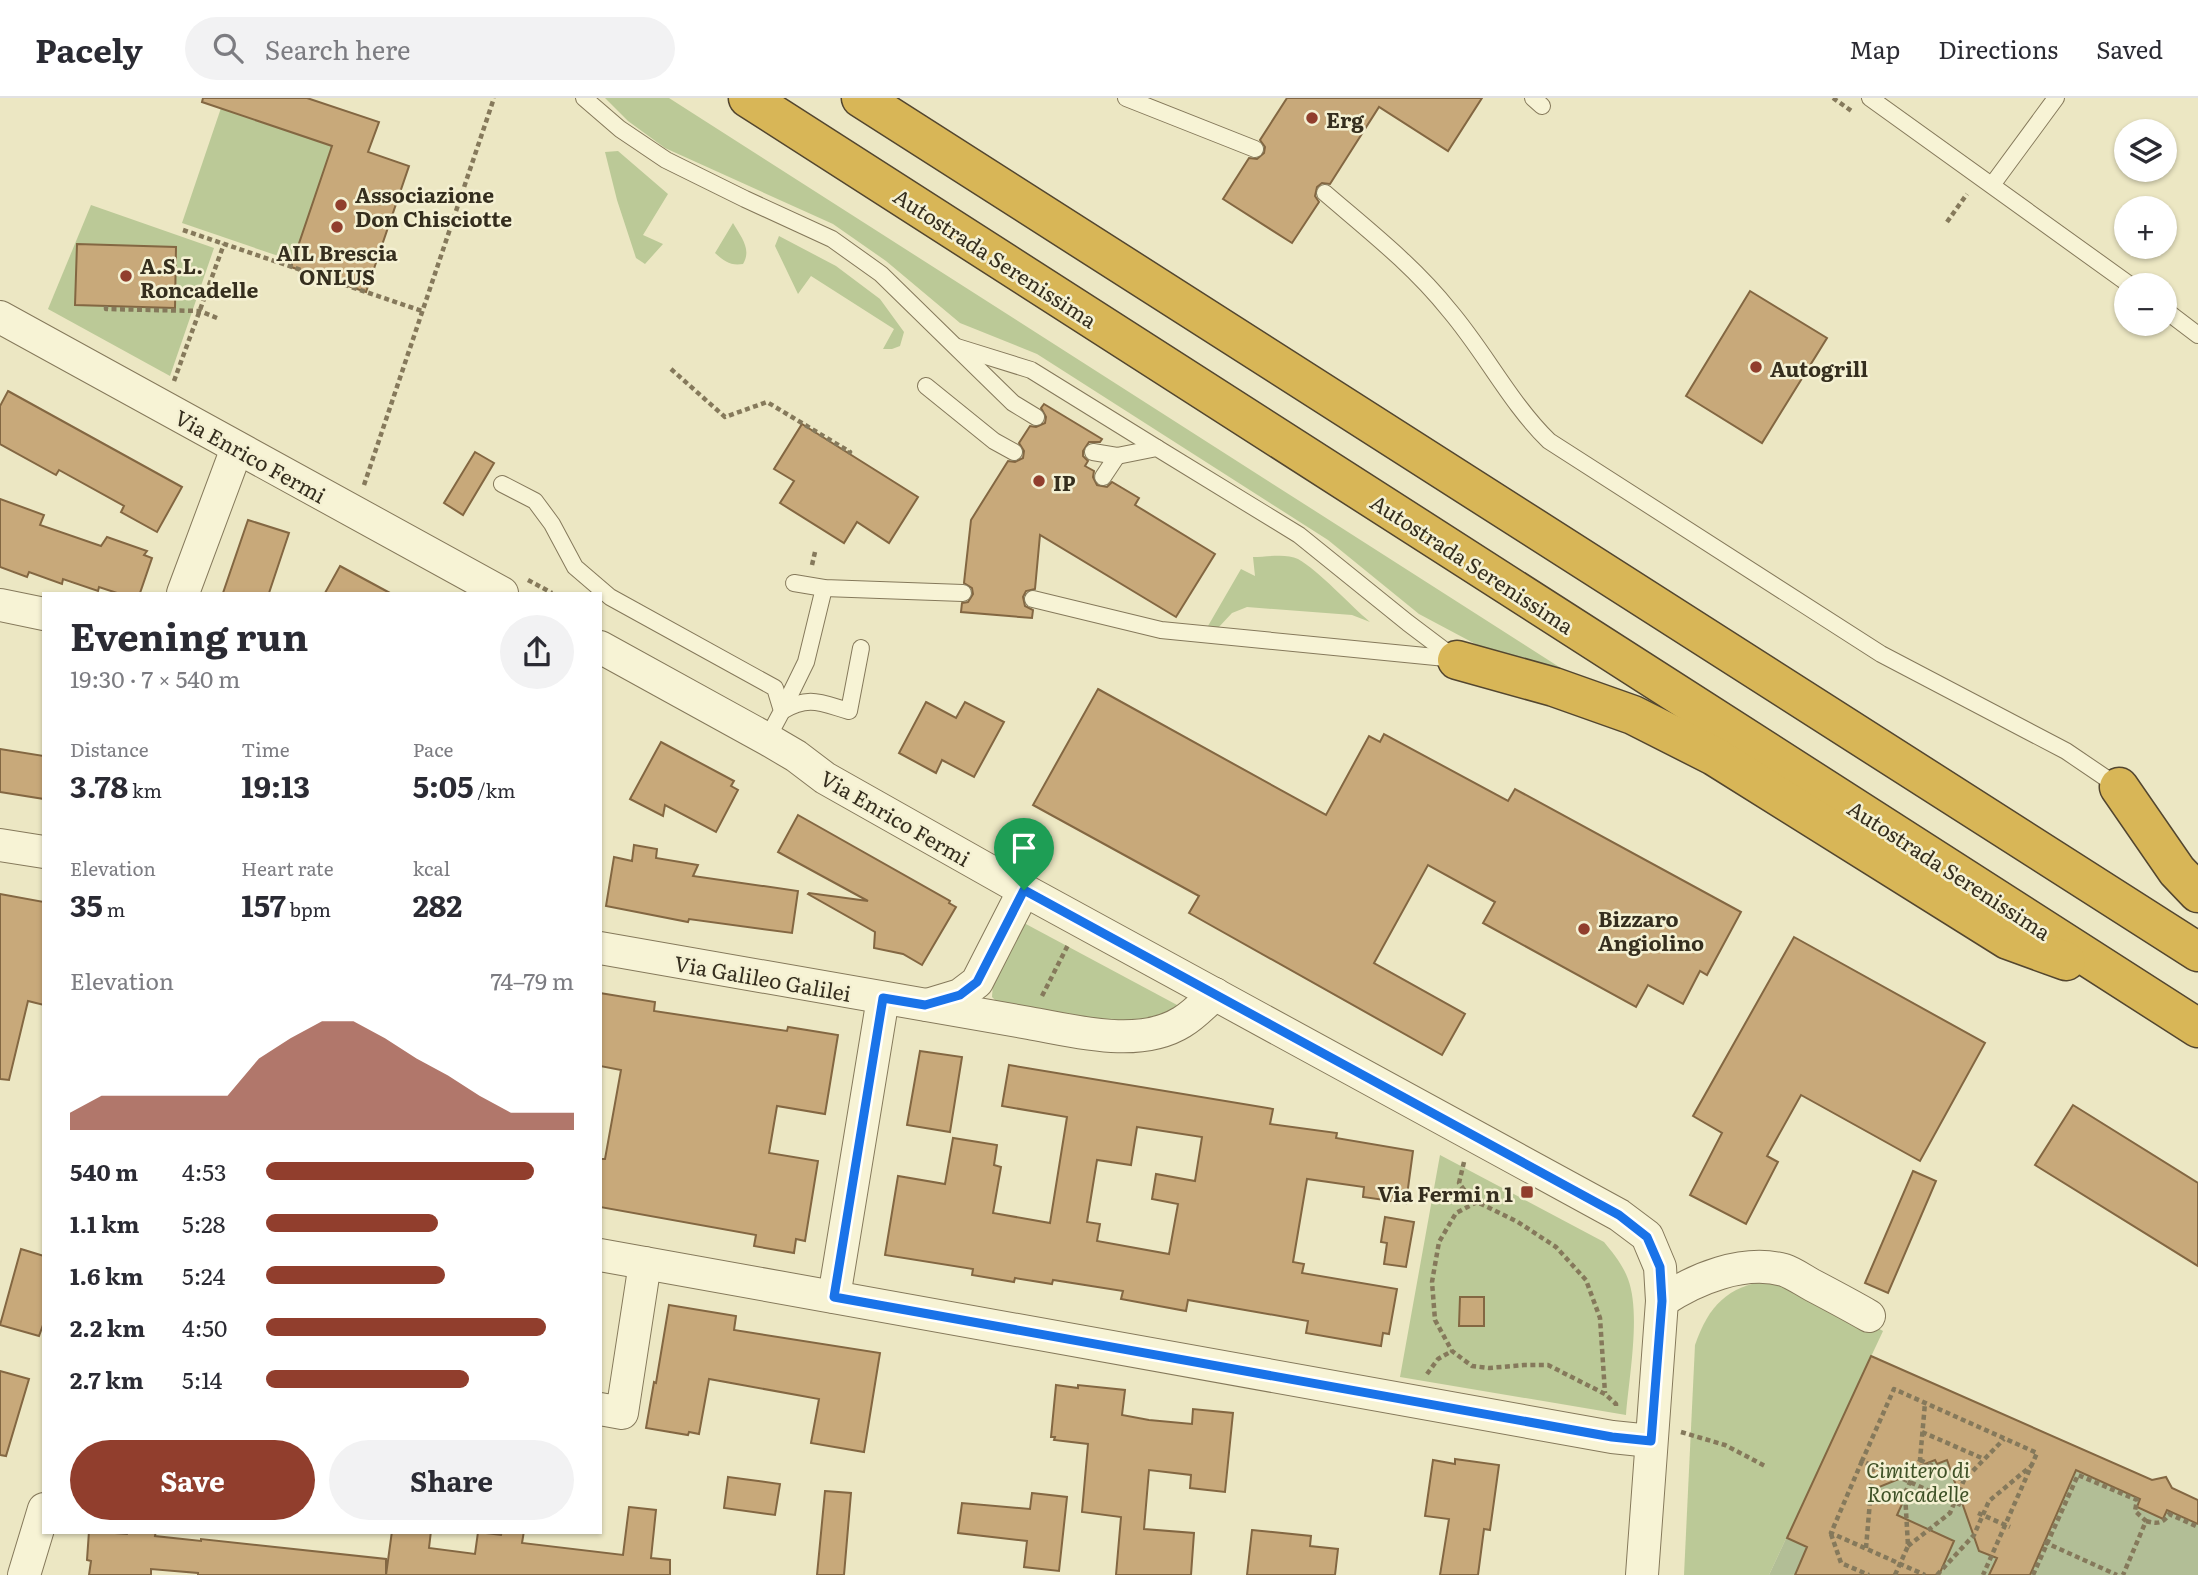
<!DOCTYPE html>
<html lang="en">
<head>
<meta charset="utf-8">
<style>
  :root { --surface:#fff; --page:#f2f2f3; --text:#2b2b33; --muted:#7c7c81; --line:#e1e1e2; --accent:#913e2d }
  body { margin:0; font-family:Literata,serif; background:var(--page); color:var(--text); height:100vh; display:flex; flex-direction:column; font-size:26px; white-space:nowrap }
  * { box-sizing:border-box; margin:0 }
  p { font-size:23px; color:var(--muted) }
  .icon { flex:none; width:38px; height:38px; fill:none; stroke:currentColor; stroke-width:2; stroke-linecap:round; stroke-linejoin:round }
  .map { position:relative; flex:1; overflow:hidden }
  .side { position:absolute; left:42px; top:494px; width:560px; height:942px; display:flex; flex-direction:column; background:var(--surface); border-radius:0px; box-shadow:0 2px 5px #0004 }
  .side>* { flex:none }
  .fabs { position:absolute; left:2114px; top:21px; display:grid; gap:14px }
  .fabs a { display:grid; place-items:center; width:63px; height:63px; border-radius:50%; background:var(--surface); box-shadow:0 2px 5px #0004; font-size:35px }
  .pin { position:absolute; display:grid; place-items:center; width:60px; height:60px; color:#fff; margin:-72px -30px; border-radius:50% 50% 50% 0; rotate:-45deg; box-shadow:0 0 7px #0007 }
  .pin .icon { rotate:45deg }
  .round { display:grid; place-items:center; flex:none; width:74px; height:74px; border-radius:37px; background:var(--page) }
  .headline { display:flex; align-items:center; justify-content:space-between; height:119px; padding:0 28px }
  h1 { font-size:38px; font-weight:700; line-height:52px }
  .stats { display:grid; grid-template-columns:repeat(3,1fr); gap:10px; height:119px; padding:7px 28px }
  .stats div { display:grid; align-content:center }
  .stats b { font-size:30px; font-weight:700 }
  .stats small { font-size:19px; font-weight:400 }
  .stats p { font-size:19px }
  .chart { height:196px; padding:14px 28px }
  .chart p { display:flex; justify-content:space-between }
  .chart svg { width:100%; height:126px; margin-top:7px; fill:var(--accent); opacity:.7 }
  .action { display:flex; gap:14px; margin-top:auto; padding:14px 28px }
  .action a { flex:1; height:80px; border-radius:42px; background:var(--accent); color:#fff; font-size:28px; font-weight:700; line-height:80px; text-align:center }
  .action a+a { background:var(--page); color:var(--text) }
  ul { padding:0 28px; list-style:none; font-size:23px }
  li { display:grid; grid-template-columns:112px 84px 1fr; align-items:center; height:52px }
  li i { height:18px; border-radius:9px; background:var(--accent) }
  header { display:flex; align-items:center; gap:42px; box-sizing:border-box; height:98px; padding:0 35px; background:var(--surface); border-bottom:2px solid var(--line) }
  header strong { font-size:33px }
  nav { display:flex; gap:38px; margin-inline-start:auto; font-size:24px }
  .search { width:490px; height:63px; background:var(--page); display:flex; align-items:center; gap:18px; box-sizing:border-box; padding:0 24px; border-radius:38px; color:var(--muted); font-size:26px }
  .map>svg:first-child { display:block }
</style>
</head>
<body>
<header>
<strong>Pacely</strong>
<div class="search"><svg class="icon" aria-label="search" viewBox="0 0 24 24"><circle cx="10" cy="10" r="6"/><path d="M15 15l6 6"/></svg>Search here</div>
<nav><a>Map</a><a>Directions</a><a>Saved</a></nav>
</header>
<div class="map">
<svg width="2198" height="1477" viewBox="0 0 2198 1477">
  <rect width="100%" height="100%" fill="#ece7c3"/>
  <g fill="#bbc997">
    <path d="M 605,0 L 669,0 L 1578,581 L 1481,549 L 1419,516 L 1328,442 L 1037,256 L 960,225 L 886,163 L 833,126 L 665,50 L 628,23 Z"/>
    <path d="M 221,10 L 332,48 L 293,163 L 182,125 Z"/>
    <path d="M 618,53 L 668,96 L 643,137 L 663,146 L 645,166 L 636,160 L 617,102 L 605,54 Z"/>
    <path d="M 91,107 L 214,150 L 170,278 L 48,211 Z"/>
    <path d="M 733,125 C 741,139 752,151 743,166 C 730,168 724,163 715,155 Z"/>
    <path d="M 779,138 L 836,168 L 880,201 L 904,234 L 900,248 L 892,251 L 883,251 L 894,231 L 811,178 L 798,196 L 775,148 Z"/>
    <path d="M 1253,459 C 1267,459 1286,455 1298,461 C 1319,473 1350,507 1370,524 L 1352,517 L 1247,509 L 1232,515 L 1218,530 L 1208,528 L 1241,471 L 1255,478 Z"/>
    <path d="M 1024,825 L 1179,908 L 1167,921 L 1140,928 L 996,903 L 992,899 L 993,885 Z"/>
    <path d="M 1440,1057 L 1604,1144 C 1613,1155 1623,1167 1628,1181 C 1641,1215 1629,1279 1626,1317 L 1400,1279 Z"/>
    <path d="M 1769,1182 L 1808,1192 L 1883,1233 L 1769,1477 L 1684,1477 L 1695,1247 C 1709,1207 1727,1189 1769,1182 Z"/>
  </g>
  <path fill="#b2be96" d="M 1871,1258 L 2155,1383 L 2163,1380 L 2169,1389 L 2198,1402 L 2198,1477 L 1769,1477 Z"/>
  <g fill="#c8a97a" stroke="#836742" stroke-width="2" fill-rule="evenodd">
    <path d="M 203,0 L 307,0 L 379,24 L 368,54 L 409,68 L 366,194 L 291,169 L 332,48 L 202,4 Z"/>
    <path d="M 1287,0 L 1482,0 L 1448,53 L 1379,9 L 1330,86 L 1322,85 L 1317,89 L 1315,98 L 1319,104 L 1292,145 L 1223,101 L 1249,60 L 1257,61 L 1264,55 L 1265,49 L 1260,42 Z"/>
    <path d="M 77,146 L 176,149 L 175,210 L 75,207 Z"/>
    <path d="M 1750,193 L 1827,240 L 1762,345 L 1686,298 Z"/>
    <path d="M 8,293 L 182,389 L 157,434 L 121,414 L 124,408 L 59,372 L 56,377 L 0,346 L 0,308 Z"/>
    <path d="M 1044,306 L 1102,341 L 1100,344 L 1089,344 L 1083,353 L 1083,358 L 1088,363 L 1085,368 L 1094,373 L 1093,379 L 1097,387 L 1107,389 L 1112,384 L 1139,400 L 1135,407 L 1215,456 L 1176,519 L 1040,437 L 1035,491 L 1026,493 L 1023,499 L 1025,508 L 1033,512 L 1032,520 L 961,514 L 962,505 L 968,504 L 973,496 L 972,490 L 964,485 L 971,422 L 1008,363 L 1015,364 L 1023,360 L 1024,353 L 1019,345 L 1030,328 L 1036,329 L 1045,325 L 1046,319 L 1041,310 Z"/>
    <path d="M 802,326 L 918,399 L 889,445 L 857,424 L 844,445 L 780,405 L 794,383 L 774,371 Z"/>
    <path d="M 475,354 L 494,365 L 463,417 L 444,405 Z"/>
    <path d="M 0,401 L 44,417 L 40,427 L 101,448 L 107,439 L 147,453 L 144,457 L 152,460 L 140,495 L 117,495 L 99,489 L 98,493 L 63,481 L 62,486 L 29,474 L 27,479 L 0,469 Z"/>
    <path d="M 248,422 L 289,435 L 269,495 L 223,495 Z"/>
    <path d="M 340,468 L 390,495 L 325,495 Z"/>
    <path d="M 1098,591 L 1326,717 L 1369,638 L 1380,644 L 1384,636 L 1508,703 L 1515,691 L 1741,814 L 1707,877 L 1700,873 L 1683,906 L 1648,887 L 1636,909 L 1483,825 L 1495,804 L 1428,767 L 1374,865 L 1465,916 L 1442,957 L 1189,815 L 1199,798 L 1033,707 Z"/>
    <path d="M 926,604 L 956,620 L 965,604 L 1004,624 L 974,679 L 942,662 L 936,675 L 899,655 Z"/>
    <path d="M 661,644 L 734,683 L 731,688 L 738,692 L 716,734 L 665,707 L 663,718 L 630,701 Z"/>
    <path d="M 0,651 L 44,658 L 44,701 L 0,694 Z"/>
    <path d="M 798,717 L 950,803 L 949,805 L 956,809 L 922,867 L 903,856 L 874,850 L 875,834 L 808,796 L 809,795 L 868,803 L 778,754 Z"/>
    <path d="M 634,747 L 657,751 L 656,760 L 698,767 L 693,778 L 798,793 L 792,835 L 689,821 L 688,824 L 606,808 L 614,759 L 632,763 Z"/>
    <path d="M 0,796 L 44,804 L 44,907 L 28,903 L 9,982 L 0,981 Z"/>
    <path d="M 1794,839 L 1985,945 L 1920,1063 L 1801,997 L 1767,1058 L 1778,1064 L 1746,1126 L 1690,1097 L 1722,1035 L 1693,1018 Z"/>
    <path d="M 600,895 L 655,904 L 654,913 L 787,933 L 788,929 L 838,937 L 825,1016 L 777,1008 L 769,1055 L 818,1063 L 805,1143 L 796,1141 L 794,1155 L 754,1148 L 756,1137 L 600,1109 L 600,1061 L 605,1061 L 621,972 L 600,968 Z"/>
    <path d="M 920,953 L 962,959 L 950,1034 L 907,1027 Z"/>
    <path d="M 1009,967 L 1273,1011 L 1270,1026 L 1337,1035 L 1336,1040 L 1413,1053 L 1406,1105 L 1363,1099 L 1364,1089 L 1307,1081 L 1293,1164 L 1304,1166 L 1302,1175 L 1397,1191 L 1389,1236 L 1383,1235 L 1381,1248 L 1306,1235 L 1308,1223 L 1188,1202 L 1186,1213 L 1121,1201 L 1123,1193 L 1053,1182 L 1052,1186 L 1015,1180 L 1014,1184 L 972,1177 L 973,1171 L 885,1157 L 898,1078 L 945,1086 L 953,1040 L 997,1047 L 994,1067 L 1001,1069 L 993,1115 L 1050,1125 L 1067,1019 L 1002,1008 ZM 1137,1029 L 1202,1039 L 1195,1083 L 1156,1076 L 1152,1101 L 1178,1106 L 1169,1156 L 1097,1143 L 1100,1126 L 1087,1124 L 1097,1062 L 1131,1067 Z"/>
    <path d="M 2073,1007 L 2198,1085 L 2198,1168 L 2035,1067 Z"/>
    <path d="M 1913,1073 L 1936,1083 L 1888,1195 L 1865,1185 Z"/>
    <path d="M 1385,1119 L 1414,1124 L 1406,1169 L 1384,1166 L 1387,1145 L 1381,1144 Z"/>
    <path d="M 21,1151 L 44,1158 L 44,1224 L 39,1238 L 0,1227 Z"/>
    <path d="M 1460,1199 L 1484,1199 L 1484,1228 L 1459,1228 Z"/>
    <path d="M 669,1207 L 736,1218 L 734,1232 L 880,1255 L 864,1354 L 811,1345 L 819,1301 L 709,1281 L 699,1336 L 689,1334 L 688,1337 L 646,1330 L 654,1284 L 656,1285 Z"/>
    <path d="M 1871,1258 L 2152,1382 L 2166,1379 L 2172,1390 L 2198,1402 L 2198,1426 L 2167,1412 L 2163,1421 L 2137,1409 L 2140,1401 L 2076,1372 L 2030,1477 L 1989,1477 L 1997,1460 L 1979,1453 L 1947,1362 L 1937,1366 L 1935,1362 L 1907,1373 L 1904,1379 L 1874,1391 L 1903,1404 L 1897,1417 L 1954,1443 L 1939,1477 L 1795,1477 L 1807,1449 L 1787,1440 Z"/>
    <path d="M 0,1273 L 29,1281 L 6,1358 L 0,1357 Z"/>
    <path d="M 1056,1287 L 1078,1290 L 1078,1287 L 1125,1292 L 1122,1317 L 1149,1322 L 1192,1326 L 1193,1311 L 1233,1315 L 1225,1394 L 1190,1390 L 1191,1377 L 1149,1372 L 1144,1431 L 1194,1435 L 1191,1477 L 1116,1477 L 1121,1419 L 1082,1414 L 1088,1346 L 1054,1342 L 1055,1339 L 1051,1339 Z"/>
    <path d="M 1455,1361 L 1499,1367 L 1490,1432 L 1484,1431 L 1478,1477 L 1440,1477 L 1449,1421 L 1425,1418 L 1433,1362 L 1455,1366 Z"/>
    <path d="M 728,1379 L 780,1386 L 775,1417 L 724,1410 Z"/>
    <path d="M 825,1393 L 851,1395 L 844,1477 L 817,1477 Z"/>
    <path d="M 1032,1395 L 1067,1399 L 1059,1473 L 1024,1469 L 1027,1443 L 958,1435 L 962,1405 L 1030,1411 Z"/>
    <path d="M 629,1409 L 656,1412 L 651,1460 L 670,1462 L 670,1477 L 386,1477 L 392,1433 L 431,1433 L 429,1450 L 475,1456 L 478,1434 L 501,1437 L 502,1433 L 524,1433 L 522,1445 L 623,1457 Z"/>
    <path d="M 1252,1432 L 1311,1438 L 1310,1448 L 1338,1451 L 1335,1477 L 1247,1477 Z"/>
    <path d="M 89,1433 L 127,1436 L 128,1433 L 156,1433 L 155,1438 L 201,1443 L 201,1441 L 386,1461 L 386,1477 L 198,1477 L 198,1475 L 151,1471 L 151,1477 L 89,1477 L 91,1463 L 87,1462 Z"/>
  </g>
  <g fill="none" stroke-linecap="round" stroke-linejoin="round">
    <g stroke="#85795b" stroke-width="18">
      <g id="lane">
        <path d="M 584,0 L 620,31 L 666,62 L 745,101 L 832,141 L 881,176 L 1013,305 L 1036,319"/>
        <path d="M 1126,0 L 1255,51"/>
        <path d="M 1533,0 L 1542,8"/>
        <path d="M 1870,0 L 2130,187"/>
        <path d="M 1992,87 L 2056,0"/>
        <path d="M 1325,95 C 1368,132 1413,167 1449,212 C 1485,254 1510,305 1549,343 L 1881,556 L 2066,653 L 2119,689"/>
        <path d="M 2165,212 L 2198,237"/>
        <path d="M 957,249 L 1031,272 L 1157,350"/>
        <path d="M 926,288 L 994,343 L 1014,354"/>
        <path d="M 1093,354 L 1117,358 L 1157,350 L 1299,437 L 1408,525 L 1457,562"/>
        <path d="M 1103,379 L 1117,358"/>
        <path d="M 502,386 L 535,403 L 552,426 L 575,469 L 610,499 L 775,590 L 782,613 L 767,641"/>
        <path d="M 794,485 L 824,490 L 963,495"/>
        <path d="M 1033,501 L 1161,532 L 1456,561"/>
        <path d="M 782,613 C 809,597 821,605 849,613 L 861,550"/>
        <path d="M 782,613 L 806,564 L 824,490"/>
      </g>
    </g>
    <g stroke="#85795b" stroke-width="34">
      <g id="street">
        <path d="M 0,219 L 502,495"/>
        <path d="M 183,495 L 237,350"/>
        <path d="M 0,507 L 44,516"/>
        <path d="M 600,549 L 767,641 L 796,658 L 825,680 L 1011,785 L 1619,1117 L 1647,1138 L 1660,1169 L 1662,1203 L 1642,1477"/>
        <path d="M 0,747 L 44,754"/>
        <path d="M 600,850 L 1029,925 C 1075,933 1139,951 1182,924 C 1194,917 1205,905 1215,896"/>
        <path d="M 927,907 L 960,897 L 977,884 L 1024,792"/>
        <path d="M 600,1157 L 1612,1339 L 1651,1343"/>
        <path d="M 834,1199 L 883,900"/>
        <path d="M 1662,1203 C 1695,1181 1743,1161 1784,1172 C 1793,1175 1803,1182 1812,1187 C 1831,1197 1850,1207 1869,1218"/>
        <path d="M 600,1311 L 622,1315 L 645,1165"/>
        <path d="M 24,1477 L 44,1411"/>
      </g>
    </g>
    <g stroke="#53462f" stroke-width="41">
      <g id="highway">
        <path d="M 748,0 L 2198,930"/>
        <path d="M 861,0 L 2198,854"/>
        <path d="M 1457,562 L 1554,589 L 1633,617 L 1714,658 L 2008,842 L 2066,863"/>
        <path d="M 2119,689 L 2177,773 L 2198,795"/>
      </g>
    </g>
    <g stroke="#85795b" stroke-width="4.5" stroke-dasharray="5 3.5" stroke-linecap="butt">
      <path d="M 1833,0 L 1853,14"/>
      <path d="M 1947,124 L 1967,96"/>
      <path d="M 183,132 L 422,213"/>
      <path d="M 106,208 L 106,211 L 200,213 L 217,220"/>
      <path d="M 671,271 L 725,319 L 767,304 L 850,354 L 848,355"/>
      <path d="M 174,283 L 224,146"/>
      <path d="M 364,387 L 494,0"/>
      <path d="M 812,467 L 815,454"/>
      <path d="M 528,482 L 552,495"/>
      <path d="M 1042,898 L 1068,847"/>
      <path d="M 1464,1064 L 1459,1085 L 1465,1093 L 1477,1104 L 1518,1124 L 1556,1149 L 1586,1182 L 1600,1220 L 1605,1295"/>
      <path d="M 1477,1104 L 1456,1115 L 1439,1144 L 1432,1184 L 1435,1222 L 1452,1253 L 1472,1268 L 1489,1270 L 1524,1267 L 1548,1267 L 1605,1296 L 1616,1306 L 1616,1310"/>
      <path d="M 1427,1276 L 1438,1261 L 1452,1253"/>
      <path d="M 1681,1334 L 1725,1347 L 1765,1368"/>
      <path d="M 1922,1334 L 1984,1361"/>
      <path d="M 1920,1362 L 1964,1382"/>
      <path d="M 1862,1363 L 1831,1435 L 1925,1477"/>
      <path d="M 1886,1374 L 1862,1363 L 1894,1291 L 2037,1355 L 1983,1477"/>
      <path d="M 1903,1381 L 1961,1407"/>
      <path d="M 1978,1415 L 2010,1429"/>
      <path d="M 2146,1423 C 2157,1426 2163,1426 2169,1416 L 2198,1429"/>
      <path d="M 1831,1436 L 1841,1465 L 1869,1477"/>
      <path d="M 2044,1444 L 2117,1477"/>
      <path d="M 1908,1448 L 1950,1415 L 1964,1382 L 2004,1341"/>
      <path d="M 1866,1450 L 1873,1368"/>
      <path d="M 1895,1477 L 1908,1448 L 1905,1395 L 1920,1362 L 1925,1305"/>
      <path d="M 1937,1477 L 1974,1437 L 1989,1403 L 2031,1368"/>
      <path d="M 2033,1477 L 2078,1377 L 2137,1402 L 2135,1413 L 2146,1423 L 2123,1477"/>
    </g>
    <use href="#lane" stroke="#f7f3d5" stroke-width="16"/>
    <use href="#street" stroke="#f7f3d5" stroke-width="32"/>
    <use href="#highway" stroke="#d8b657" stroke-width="38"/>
  </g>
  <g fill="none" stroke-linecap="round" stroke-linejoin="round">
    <g stroke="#fff" stroke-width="14">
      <path id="route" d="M 1024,792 L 1619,1117 L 1647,1139 L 1660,1169 L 1662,1203 L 1651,1343 L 1612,1339 L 834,1199 L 883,900 L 925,907 L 960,897 L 977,884 Z"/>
    </g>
    <use href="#route" stroke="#1a73e8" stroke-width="9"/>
  </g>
  <g fill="#913e2d" stroke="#f4f0d2" stroke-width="2.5">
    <circle cx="1312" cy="20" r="7"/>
    <circle cx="341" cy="107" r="7"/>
    <circle cx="337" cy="129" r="7"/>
    <circle cx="126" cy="178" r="7"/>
    <circle cx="1756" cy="269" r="7"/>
    <circle cx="1039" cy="383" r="7"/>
    <circle cx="1584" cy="831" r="7"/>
    <rect x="1520" y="1087" width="14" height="14" rx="3.5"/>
  </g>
  <g text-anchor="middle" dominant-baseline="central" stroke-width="5" stroke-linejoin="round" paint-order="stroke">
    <g font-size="21" font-weight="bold" fill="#352e1e" stroke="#f4f0d2" text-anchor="start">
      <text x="1326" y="20">Erg</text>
      <text x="355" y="95">Associazione<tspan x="355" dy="24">Don Chisciotte</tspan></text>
      <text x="337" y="153" text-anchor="middle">AIL Brescia<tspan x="337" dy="24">ONLUS</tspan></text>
      <text x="140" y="166">A.S.L.<tspan x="140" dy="24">Roncadelle</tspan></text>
      <text x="1770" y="269">Autogrill</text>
      <text x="1053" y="383">IP</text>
      <text x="1598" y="819">Bizzaro<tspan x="1598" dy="24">Angiolino</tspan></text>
      <text x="1513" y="1094" text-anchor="end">Via Fermi n 1</text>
    </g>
    <g font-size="21" fill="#352e1e" stroke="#f4f0d2">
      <text transform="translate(996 159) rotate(33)">Autostrada Serenissima</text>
      <text transform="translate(251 357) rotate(29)">Via Enrico Fermi</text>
      <text transform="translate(1473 465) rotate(33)">Autostrada Serenissima</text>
      <text transform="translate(896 719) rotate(30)">Via Enrico Fermi</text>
      <text transform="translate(1950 771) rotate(33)">Autostrada Serenissima</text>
      <text transform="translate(763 879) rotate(10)">Via Galileo Galilei</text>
    </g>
    <g font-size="21" font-style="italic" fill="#3e5126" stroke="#f4f0d2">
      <text x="1918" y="1370">Cimitero di<tspan x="1918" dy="24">Roncadelle</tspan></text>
    </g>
  </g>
</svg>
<div class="fabs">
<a><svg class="icon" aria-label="layers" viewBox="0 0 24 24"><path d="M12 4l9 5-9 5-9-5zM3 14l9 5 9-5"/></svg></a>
<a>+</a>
<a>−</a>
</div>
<div class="pin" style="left:1024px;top:792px;background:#1e9e55"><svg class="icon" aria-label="arrive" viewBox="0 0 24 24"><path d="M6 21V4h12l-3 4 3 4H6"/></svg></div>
<section class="side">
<div class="headline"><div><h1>Evening run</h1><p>19:30 · 7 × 540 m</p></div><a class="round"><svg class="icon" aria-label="share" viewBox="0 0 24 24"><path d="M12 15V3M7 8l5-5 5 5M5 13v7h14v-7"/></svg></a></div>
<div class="stats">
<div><p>Distance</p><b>3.78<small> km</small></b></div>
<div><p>Time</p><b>19:13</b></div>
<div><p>Pace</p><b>5:05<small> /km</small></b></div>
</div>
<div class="stats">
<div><p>Elevation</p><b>35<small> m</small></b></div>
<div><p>Heart rate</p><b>157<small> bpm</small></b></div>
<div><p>kcal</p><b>282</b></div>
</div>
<div class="chart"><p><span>Elevation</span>74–79 m</p>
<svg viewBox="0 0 160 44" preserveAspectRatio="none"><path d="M0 44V38L10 32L20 32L30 32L40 32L50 32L60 19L70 12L80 6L90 6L100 12L110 19L120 25L130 32L140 38L150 38L160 38V44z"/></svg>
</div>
<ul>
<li><b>540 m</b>4:53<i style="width:87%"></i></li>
<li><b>1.1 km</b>5:28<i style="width:56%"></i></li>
<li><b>1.6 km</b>5:24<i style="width:58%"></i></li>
<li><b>2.2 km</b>4:50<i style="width:91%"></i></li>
<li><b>2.7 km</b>5:14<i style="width:66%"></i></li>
</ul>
<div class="action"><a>Save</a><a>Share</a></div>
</section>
</div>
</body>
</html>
